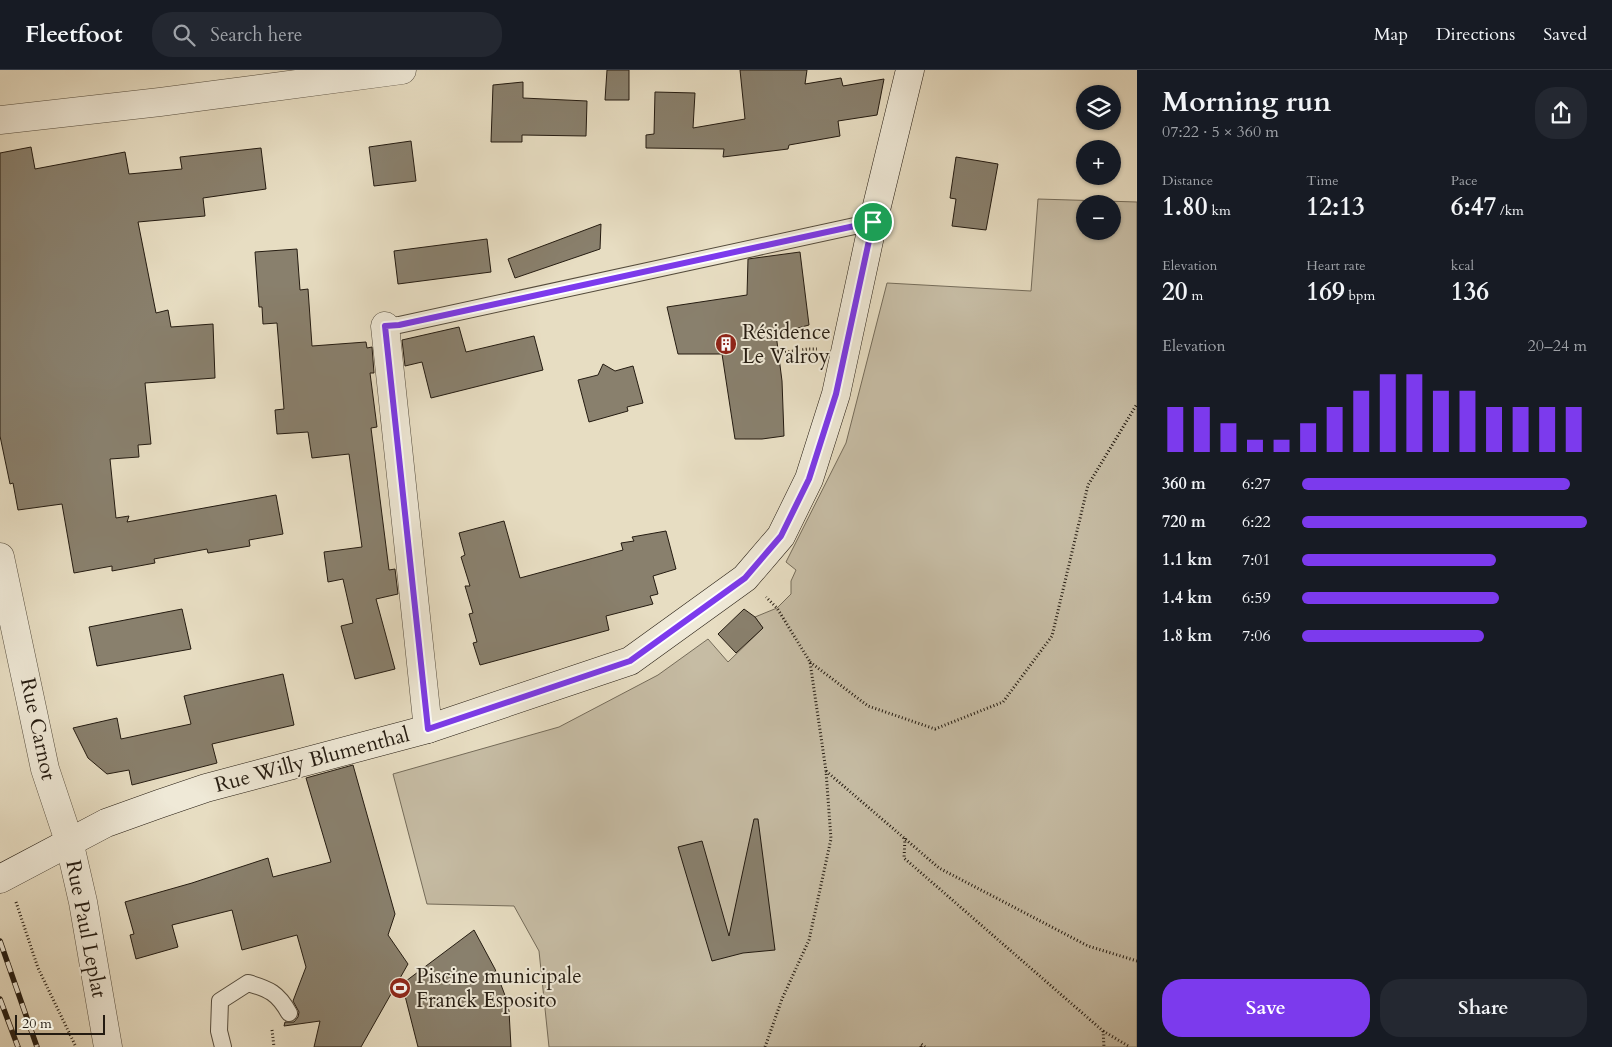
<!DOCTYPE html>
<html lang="en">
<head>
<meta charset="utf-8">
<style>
  :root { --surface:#171b24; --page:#242831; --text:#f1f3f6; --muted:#9ea1a6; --line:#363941; --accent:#7c3aed }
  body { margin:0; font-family:Cardo,serif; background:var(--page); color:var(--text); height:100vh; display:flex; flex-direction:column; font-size:19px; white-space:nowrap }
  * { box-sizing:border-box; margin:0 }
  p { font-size:16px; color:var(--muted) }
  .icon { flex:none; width:28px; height:28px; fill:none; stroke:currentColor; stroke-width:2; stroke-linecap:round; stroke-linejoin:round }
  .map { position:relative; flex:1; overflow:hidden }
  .drawer { display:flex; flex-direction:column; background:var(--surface); width:475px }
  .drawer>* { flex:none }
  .controls { position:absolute; left:1076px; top:15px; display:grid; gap:10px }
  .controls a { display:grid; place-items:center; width:45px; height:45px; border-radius:50%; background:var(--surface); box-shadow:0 1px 4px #0004; font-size:25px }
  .scale { position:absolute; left:15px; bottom:12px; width:90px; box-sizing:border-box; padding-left:5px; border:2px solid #241b11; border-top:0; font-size:14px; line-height:18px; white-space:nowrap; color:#241b11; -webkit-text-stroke:4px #efe9d7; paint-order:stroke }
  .pin { position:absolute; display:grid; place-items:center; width:42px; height:42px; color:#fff; margin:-21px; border:2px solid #fff; border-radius:50%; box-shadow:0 1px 5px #0007 }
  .round { display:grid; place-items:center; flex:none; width:52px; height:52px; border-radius:20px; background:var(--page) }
  .head { display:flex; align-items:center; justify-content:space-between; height:85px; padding:0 25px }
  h1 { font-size:28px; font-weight:600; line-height:38px }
  .stats { display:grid; grid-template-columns:repeat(3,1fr); gap:8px; height:85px; padding:5px 25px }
  .stats div { display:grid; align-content:center }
  .stats b { font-size:25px; font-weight:600 }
  .stats small { font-size:14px; font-weight:400 }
  .stats p { font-size:14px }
  .chart { height:140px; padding:10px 25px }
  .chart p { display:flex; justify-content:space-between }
  .chart svg { width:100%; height:90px; margin-top:5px; stroke:var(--accent); stroke-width:6 }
  .primary-button { display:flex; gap:10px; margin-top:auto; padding:10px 25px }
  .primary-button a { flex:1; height:58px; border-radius:20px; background:var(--accent); color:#fff; font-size:20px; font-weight:600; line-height:58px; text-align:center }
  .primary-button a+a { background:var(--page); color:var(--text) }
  ul { padding:0 25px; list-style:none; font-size:16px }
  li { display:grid; grid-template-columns:80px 60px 1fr; align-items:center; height:38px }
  li i { height:12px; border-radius:6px; background:var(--accent) }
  header { display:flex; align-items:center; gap:30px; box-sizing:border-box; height:70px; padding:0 25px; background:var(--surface); border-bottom:1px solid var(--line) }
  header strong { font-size:24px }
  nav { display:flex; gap:28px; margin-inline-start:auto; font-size:18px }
  .search { width:350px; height:45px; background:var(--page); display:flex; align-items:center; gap:12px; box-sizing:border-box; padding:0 18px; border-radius:20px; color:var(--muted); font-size:19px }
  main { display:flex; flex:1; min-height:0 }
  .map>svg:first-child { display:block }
</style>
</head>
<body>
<header>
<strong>Fleetfoot</strong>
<div class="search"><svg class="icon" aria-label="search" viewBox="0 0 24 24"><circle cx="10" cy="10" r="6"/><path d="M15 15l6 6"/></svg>Search here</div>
<nav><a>Map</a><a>Directions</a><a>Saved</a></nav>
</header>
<main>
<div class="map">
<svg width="1137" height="977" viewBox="0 0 1137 977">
  <rect width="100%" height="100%" fill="#e7ddc2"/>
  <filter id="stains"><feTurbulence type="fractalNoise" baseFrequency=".004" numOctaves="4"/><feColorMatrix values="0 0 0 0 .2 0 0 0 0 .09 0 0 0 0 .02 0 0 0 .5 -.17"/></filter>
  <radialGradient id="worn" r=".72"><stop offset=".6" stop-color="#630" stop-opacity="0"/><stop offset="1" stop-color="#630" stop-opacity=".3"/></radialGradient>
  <path fill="#c6bca4" stroke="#756c5a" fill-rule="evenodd" d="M 1038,129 L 1137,132 L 1137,977 L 549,977 L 539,881 L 514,836 L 427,834 L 393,704 L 559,657 L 658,605 L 708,569 L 728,592 L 763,558 L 755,547 L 777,538 L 791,524 L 791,511 L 796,500 L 786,492 L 846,373 L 887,213 L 1031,221 ZM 1085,134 L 1112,134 L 1112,161 L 1085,161 Z"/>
  <g fill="#89806d" stroke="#241b11">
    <path d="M 607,0 L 629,0 L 629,30 L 605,30 Z"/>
    <path d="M 740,0 L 807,0 L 805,14 L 841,8 L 843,16 L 884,9 L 877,45 L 838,51 L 840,66 L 789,75 L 788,79 L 723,87 L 724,79 L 646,78 L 646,65 L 654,64 L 655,22 L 695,23 L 693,58 L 745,49 Z"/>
    <path d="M 523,12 L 523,28 L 587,31 L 586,66 L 522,65 L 522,72 L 491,72 L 493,15 Z"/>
    <path d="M 411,71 L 416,111 L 374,116 L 369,77 Z"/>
    <path d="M 31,77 L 35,99 L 125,82 L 129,104 L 182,99 L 180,87 L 261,78 L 266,119 L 203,128 L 205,146 L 138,152 L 156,243 L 168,240 L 171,257 L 213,254 L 215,308 L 145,313 L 151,374 L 138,375 L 139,387 L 110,389 L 116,448 L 129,446 L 127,452 L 276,425 L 283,464 L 249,470 L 250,476 L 208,483 L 207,479 L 154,489 L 155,493 L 112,501 L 112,496 L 74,503 L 62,434 L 18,440 L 13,413 L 10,414 L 0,366 L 0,83 Z"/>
    <path d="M 956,87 L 998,94 L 986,160 L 952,156 L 956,129 L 950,128 Z"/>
    <path d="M 601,154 L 600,179 L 515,208 L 508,189 Z"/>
    <path d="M 487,169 L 491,202 L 398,214 L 394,181 Z"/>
    <path d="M 297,179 L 300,220 L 308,219 L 312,276 L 366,272 L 367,278 L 372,277 L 374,303 L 370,303 L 377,357 L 371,358 L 389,500 L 395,499 L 398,524 L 376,529 L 395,599 L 355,609 L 341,556 L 353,553 L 343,509 L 328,512 L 324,482 L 362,477 L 349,384 L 312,388 L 308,362 L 277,364 L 275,340 L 284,339 L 277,253 L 263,254 L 262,237 L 259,237 L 255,182 Z"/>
    <path d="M 800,182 L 809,255 L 776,264 L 782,311 L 784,366 L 762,369 L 735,369 L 722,284 L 678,284 L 667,237 L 747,225 L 748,189 Z"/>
    <path d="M 459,257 L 466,282 L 534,266 L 543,300 L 431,328 L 422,292 L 405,296 L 402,270 Z"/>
    <path d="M 603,294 L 615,301 L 633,296 L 643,333 L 627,337 L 628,341 L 589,352 L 578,310 L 598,305 Z"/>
    <path d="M 504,451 L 520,508 L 623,480 L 621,473 L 634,471 L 632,467 L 666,461 L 676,499 L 653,506 L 658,524 L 650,526 L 653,534 L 606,546 L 609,560 L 480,595 L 473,573 L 477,572 L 469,544 L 473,543 L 465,516 L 470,516 L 461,487 L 465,485 L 459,463 Z"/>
    <path d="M 182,539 L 191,579 L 97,596 L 89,557 Z"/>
    <path d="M 744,539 L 755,547 L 763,558 L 736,583 L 718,564 Z"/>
    <path d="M 283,604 L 294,655 L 212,674 L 217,693 L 132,715 L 129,700 L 107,704 L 88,688 L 73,658 L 117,648 L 121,669 L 191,654 L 184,626 Z"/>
    <path d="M 353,695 L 395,844 L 388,865 L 408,894 L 361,977 L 314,977 L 320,951 L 284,956 L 285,952 L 294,952 L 298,947 L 299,942 L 293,931 L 306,897 L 297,865 L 242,880 L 232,840 L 172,855 L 178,877 L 136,889 L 130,865 L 134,864 L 125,832 L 192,813 L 268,788 L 273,807 L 331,792 L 306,708 Z"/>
    <path d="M 754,749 L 758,749 L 775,880 L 743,883 L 712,891 L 678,777 L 702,771 L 729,866 Z"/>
    <path d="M 474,860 L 495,899 L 506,928 L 509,941 L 511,977 L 418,977 L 402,914 Z"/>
  </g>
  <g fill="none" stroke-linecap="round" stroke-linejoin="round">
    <g stroke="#554c3d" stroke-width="18">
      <g id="service">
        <path d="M 385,256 L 399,255 L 873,152"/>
        <path d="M 223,977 L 219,961 L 220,931 L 248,913 C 269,919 278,923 289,943"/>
      </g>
    </g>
    <g stroke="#554c3d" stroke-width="29">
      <g id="minor">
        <path d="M 0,50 L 160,32 L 402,0"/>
        <path d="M 385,256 L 428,659"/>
        <path d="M 0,487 L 45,699 L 69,771 L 83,832 L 108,977"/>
      </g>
    </g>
    <g stroke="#241b11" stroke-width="29">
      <path id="secondary" d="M 0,809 L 106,753 L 159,734 L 206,718 L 428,659 L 630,591 L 745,508 L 781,466 L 809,409 L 836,324 L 873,152 L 910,0"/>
    </g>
    <g stroke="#241b11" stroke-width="3" stroke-dasharray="1 2.5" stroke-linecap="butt">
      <path d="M 778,283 L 808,279 L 817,279"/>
      <path d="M 810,592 L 868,636 L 935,659 L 1003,632 L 1052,566 L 1088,415 L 1137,334"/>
      <path d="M 826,701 L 939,798 L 1088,876 L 1137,891"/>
      <path d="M 905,768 L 904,788 L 1103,961 L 1104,977"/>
      <path d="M 16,832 L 38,898 L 76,977"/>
      <path d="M 272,960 L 274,977"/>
      <path d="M 1103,961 L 1130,977"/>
      <path d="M 765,977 L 782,929 L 809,870 L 831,769 L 826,701 L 810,592 L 777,538 L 766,527"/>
      <path d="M 921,977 L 921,974 L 925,977"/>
    </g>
    <use href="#service" stroke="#efe9d7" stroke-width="16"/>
    <use href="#minor" stroke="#efe9d7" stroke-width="28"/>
    <use href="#secondary" stroke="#efe9d7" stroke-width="28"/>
    <g stroke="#241b11" stroke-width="5.5">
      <g id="rail">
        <path d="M 0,871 L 37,977"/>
        <path d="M 0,929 L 18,977"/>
      </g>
    </g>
    <use href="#rail" stroke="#efe9d7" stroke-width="4" stroke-dasharray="11" stroke-linecap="butt"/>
  </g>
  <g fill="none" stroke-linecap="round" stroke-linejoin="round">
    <g stroke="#fff" stroke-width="10">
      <path id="route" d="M 873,152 L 836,324 L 809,409 L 781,466 L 745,508 L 630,591 L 428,659 L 385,256 L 399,255 Z"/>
    </g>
    <use href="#route" stroke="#7c3aed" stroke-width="6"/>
  </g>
  <defs>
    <g id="building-disc" transform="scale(1.125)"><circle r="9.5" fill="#8f2418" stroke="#efe9d7"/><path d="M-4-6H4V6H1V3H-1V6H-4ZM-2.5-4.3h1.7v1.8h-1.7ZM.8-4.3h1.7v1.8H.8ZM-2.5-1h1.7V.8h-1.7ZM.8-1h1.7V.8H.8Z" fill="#fff"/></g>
    <g id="stadium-disc" transform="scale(1.125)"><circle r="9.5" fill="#8f2418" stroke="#efe9d7"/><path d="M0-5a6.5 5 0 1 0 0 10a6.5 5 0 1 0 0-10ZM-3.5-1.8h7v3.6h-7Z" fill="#fff"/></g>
  </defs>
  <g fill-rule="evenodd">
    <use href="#building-disc" x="726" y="274"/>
    <use href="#stadium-disc" x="400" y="918"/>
  </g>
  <g text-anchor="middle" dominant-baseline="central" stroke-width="4" stroke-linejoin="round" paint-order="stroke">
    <g font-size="21" fill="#241b11" stroke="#efe9d7" text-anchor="start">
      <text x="742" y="262">Résidence<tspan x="742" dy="24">Le Valroy</tspan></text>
      <text x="416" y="906">Piscine municipale<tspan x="416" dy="24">Franck Esposito</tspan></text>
    </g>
    <g font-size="21" fill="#241b11" stroke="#efe9d7">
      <text transform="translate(38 659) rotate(78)">Rue Carnot</text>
      <text transform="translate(312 690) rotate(-15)">Rue Willy Blumenthal</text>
      <text transform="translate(86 859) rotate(79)">Rue Paul Leplat</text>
    </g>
  </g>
  <rect width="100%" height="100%" filter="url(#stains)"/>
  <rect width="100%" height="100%" fill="url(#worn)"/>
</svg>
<div class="controls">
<a><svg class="icon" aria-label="layers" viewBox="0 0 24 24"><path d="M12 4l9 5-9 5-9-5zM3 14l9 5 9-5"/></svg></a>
<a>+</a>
<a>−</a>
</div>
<div class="scale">20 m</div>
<div class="pin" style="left:873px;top:152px;background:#1e9e55"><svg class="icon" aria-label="arrive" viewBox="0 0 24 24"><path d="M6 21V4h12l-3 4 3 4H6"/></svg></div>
</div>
<section class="drawer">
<div class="head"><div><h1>Morning run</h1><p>07:22 · 5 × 360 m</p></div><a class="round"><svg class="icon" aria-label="share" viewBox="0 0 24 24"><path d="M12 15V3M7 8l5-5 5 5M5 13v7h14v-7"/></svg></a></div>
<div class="stats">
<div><p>Distance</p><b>1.80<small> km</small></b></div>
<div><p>Time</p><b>12:13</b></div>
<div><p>Pace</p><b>6:47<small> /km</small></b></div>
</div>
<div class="stats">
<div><p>Elevation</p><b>20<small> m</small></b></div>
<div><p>Heart rate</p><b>169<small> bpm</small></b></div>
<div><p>kcal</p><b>136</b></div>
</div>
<div class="chart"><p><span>Elevation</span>20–24 m</p>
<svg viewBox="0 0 160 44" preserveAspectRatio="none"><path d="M5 44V22M15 44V22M25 44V30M35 44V38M45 44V38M55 44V30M65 44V22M75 44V14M85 44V6M95 44V6M105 44V14M115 44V14M125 44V22M135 44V22M145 44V22M155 44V22"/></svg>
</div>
<ul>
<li><b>360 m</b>6:27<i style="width:94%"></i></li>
<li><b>720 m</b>6:22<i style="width:100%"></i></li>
<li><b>1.1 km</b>7:01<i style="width:68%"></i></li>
<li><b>1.4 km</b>6:59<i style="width:69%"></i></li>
<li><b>1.8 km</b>7:06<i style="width:64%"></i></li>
</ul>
<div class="primary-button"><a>Save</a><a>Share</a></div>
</section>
</main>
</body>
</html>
